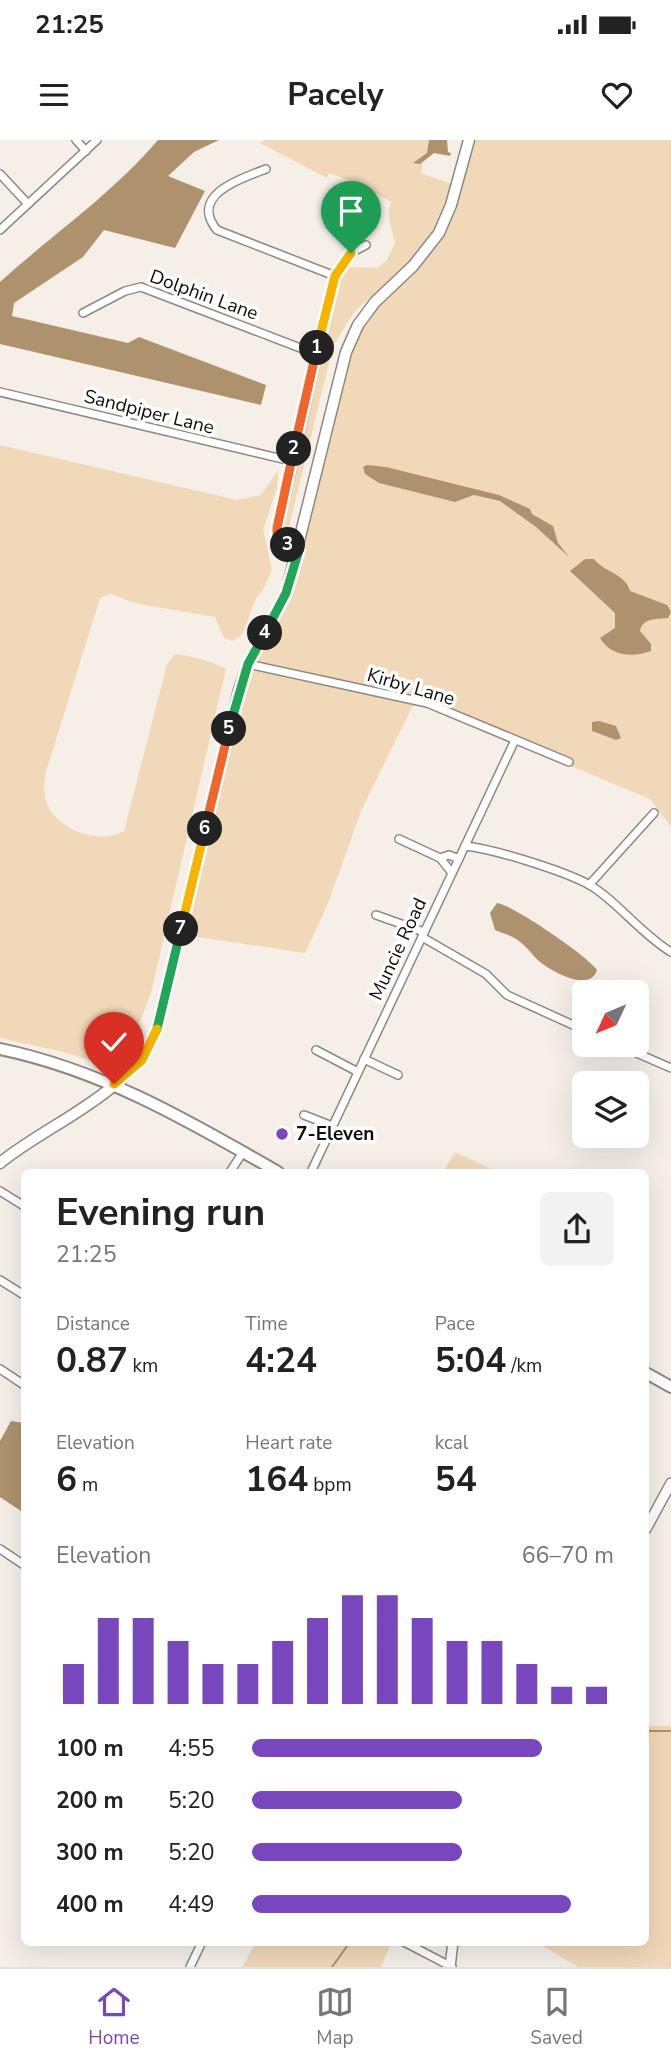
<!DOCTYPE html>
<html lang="en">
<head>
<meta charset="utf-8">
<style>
  :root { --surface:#fff; --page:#f2f2f2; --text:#222; --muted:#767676; --line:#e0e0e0; --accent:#7846bd }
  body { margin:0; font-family:"Nunito Sans",sans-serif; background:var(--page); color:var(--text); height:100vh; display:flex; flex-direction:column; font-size:26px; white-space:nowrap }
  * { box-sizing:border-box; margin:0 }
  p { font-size:23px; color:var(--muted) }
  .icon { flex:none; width:38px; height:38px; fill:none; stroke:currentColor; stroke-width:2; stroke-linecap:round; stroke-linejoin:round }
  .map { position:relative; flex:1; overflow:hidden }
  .details { position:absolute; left:21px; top:1029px; width:628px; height:777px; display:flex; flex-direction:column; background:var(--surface); border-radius:10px; box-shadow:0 7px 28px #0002 }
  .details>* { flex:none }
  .needle { width:46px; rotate:226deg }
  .tools { position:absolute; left:572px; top:840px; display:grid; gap:14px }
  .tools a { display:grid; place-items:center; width:77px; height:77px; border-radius:10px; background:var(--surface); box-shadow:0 7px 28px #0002; font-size:35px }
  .pin { position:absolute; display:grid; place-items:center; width:60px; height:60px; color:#fff; margin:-72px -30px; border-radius:50% 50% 50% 0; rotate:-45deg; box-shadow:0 0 7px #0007 }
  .pin .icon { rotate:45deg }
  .km { position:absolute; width:35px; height:35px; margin:-18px; border-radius:50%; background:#222; color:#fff; font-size:19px; line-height:35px; text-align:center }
  .round { display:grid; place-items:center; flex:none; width:74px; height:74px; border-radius:10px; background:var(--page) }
  .summary { display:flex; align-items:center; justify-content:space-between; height:119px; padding:0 35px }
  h1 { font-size:38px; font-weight:700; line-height:52px }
  .metrics { display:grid; grid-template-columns:repeat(3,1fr); gap:10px; height:119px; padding:7px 35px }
  .metrics div { display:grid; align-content:center }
  .metrics b { font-size:35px; font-weight:700 }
  .metrics small { font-size:19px; font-weight:400 }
  .metrics p { font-size:19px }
  .chart { height:196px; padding:14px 35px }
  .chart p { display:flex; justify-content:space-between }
  .chart svg { width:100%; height:126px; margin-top:7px; stroke:var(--accent); stroke-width:6 }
  ul { padding:0 35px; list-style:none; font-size:23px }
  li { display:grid; grid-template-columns:112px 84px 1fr; align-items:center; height:52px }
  li i { height:18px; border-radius:9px; background:var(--accent) }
  .status { display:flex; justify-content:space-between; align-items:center; height:49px; padding:0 35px; background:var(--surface); direction:ltr }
  .status svg { height:19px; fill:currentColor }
  header { display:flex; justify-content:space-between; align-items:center; height:91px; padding:0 35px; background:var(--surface); font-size:32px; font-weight:700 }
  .dock { display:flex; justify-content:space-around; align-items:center; height:98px; border-top:2px solid var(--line); background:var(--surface); font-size:19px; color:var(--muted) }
  .dock a { display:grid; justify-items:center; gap:4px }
  .dock .active { color:var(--accent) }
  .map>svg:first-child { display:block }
</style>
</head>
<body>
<div class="status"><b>21:25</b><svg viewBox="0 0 49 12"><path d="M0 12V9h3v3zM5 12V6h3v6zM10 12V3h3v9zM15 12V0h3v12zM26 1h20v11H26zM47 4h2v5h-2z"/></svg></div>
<header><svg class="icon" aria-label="menu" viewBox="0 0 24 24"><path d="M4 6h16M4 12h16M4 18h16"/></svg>Pacely<svg class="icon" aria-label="heart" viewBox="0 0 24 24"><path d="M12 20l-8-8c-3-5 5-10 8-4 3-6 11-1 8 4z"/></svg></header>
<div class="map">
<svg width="671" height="1827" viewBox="0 0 671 1827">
  <rect width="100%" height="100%" fill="#f5efe8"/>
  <g fill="#f1d8b8">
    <path d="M 266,0 L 429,0 L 427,13 L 419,19 L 420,24 L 423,22 L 421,33 L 457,46 L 469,0 L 671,0 L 671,687 L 650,659 L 415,561 L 361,671 L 327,766 L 305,813 L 178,794 L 239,550 L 276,476 L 358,185 L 427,111 L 442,78 L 405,128 L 355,171 L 333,206 L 290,383 L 285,391 L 280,388 L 335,151 L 346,127 L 378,128 L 387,120 L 395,103 C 392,87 385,77 391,62 L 361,45 L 329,33 L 327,38 L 260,3 Z"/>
    <path d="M 0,305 L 237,360 L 261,355 L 278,330 L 277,348 L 263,390 L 272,430 L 263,450 L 256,458 L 242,495 L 232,501 L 224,498 L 215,477 L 139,464 L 110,454 L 100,458 L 45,635 C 44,646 43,657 49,668 C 63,692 101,704 124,691 L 167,524 L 174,515 C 183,513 218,523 226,529 L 151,853 L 131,904 L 124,915 L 105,925 L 59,911 L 0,898 Z"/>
    <path d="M 455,1012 L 493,1030 L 494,1032 L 443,1032 Z"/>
    <path d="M 646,1586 L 671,1586 L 671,1827 L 578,1827 L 538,1803 L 646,1802 Z"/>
    <path d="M 256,1803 L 256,1802 L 391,1803 L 381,1827 L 242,1827 Z"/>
  </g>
  <g fill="#ae926e">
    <path d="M 158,0 L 219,0 L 194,12 L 168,36 L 205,51 L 175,108 L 104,90 L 83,117 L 14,163 L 12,176 L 128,203 L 139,197 L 266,245 L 261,265 L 0,204 L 0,142 C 53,94 111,55 158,0 Z"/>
    <path d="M 429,0 L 447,0 L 448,12 L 451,13 L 450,16 L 434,13 L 420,24 L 413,23 L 427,13 Z"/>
    <path d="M 367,325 L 386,327 L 499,355 L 530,369 L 532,374 L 553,386 L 558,403 L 569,417 L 536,387 L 500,361 L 474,355 L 455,362 L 379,343 L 365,334 L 363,327 Z"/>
    <path d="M 585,419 L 594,419 C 605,433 625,433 630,451 L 667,465 L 671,472 L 668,478 C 657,479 642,478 640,491 L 651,504 L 651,511 C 632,518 610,516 600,498 L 615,488 L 615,473 L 570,431 Z"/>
    <path d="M 599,581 L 616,586 L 621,598 L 616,600 L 592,591 L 592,582 Z"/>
    <path d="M 497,763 C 511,764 589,817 597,830 C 590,853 553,832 540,822 C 532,815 525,804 516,799 C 510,795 502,793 495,790 L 490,773 Z"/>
    <path d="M 11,1281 L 24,1283 L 24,1373 L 0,1357 L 0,1301 Z"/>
  </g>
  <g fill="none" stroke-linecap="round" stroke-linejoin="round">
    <g stroke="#ae926e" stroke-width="2">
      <path d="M 646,1591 L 671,1591"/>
      <path d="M 332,1827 L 350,1802"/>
    </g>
    <g stroke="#8e8882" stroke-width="10">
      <g id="minor">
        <path d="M 76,0 L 86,11"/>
        <path d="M 266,29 C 242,38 188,55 217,90 L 335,136"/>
        <path d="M 0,34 L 28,64"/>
        <path d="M 0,90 L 97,0"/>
        <path d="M 83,173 L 125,151 L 141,147 L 316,214"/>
        <path d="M 0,252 L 291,321"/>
        <path d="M 299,410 L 282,402 L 277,396 L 335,136 L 351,113 L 366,105"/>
        <path d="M 248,524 L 427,563 L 569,622"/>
        <path d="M 399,699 L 440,718 L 449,715 L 459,719"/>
        <path d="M 465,706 C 494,709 561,730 588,744 C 615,759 641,794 671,812"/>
        <path d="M 440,718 L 452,733"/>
        <path d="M 589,745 L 654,673"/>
        <path d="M 376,775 L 424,792"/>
        <path d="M 422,797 L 486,834 L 507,855 L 584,890"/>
        <path d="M 618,905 L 671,928"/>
        <path d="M 316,910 L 358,932"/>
        <path d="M 364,919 L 398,935"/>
        <path d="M 304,975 L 332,986"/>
        <path d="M 230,1032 L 243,1012"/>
        <path d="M 311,1032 L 515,600"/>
        <path d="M 0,1051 L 24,1066"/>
        <path d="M 0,1140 L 24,1155"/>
        <path d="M 0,1229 L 24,1245"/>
        <path d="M 0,1409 L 24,1425"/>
        <path d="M 404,1802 L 452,1827"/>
        <path d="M 190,1827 L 202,1802"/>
      </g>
    </g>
    <g stroke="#8e8882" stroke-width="12">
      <g id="tertiary">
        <path d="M 646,1389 L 671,1343"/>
        <path d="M 450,1827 L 453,1802"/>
      </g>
    </g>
    <g stroke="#8e8882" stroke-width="13">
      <path id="secondary" d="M 0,1023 C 53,980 131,955 157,888 L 239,550 L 248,524 L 286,453 L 346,212 L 358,185 L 375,162 L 413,126 L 439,93 L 451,65 L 469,0"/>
    </g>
    <g stroke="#8e8882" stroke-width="14">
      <g id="primary">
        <path d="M 0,909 C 102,930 189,981 278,1032"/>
        <path d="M 646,1233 L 671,1247"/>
      </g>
    </g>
    <use href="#minor" stroke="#fff" stroke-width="7"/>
    <use href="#tertiary" stroke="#fff" stroke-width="9"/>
    <use href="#secondary" stroke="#fff" stroke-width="10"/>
    <use href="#primary" stroke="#fff" stroke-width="10"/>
  </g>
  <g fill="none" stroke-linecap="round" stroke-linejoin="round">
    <g stroke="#fff" stroke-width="14">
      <path id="split-1" d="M 317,208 L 335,136 L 351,113"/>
    </g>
    <g stroke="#fff" stroke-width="14">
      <path id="split-2" d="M 294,309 L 317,208"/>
    </g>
    <g stroke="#fff" stroke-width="14">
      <path id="split-3" d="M 288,405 L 277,396 L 277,388 L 294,309"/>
    </g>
    <g stroke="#fff" stroke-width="14">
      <path id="split-4" d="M 265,493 L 286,453 L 299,410 L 288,405"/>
    </g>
    <g stroke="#fff" stroke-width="14">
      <path id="split-5" d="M 229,589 L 248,524 L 265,493"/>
    </g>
    <g stroke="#fff" stroke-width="14">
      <path id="split-6" d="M 205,689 L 229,589"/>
    </g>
    <g stroke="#fff" stroke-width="14">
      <path id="split-7" d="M 181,789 L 205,689"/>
    </g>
    <g stroke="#fff" stroke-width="14">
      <path id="split-8" d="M 157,889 L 181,789"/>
    </g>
    <g stroke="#fff" stroke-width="14">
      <path id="split-9" d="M 114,944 L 142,920 L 157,889"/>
    </g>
    <use href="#split-1" stroke="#f5b400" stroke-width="9"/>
    <use href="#split-2" stroke="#f0652b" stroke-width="9"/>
    <use href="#split-3" stroke="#f0652b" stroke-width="9"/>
    <use href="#split-4" stroke="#22a559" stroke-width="9"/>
    <use href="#split-5" stroke="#22a559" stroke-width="9"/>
    <use href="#split-6" stroke="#f0652b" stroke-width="9"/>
    <use href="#split-7" stroke="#f5b400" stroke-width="9"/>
    <use href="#split-8" stroke="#22a559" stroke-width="9"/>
    <use href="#split-9" stroke="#f5b400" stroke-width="9"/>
  </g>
  <circle fill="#7846bd" stroke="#fff" stroke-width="2.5" cx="282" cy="994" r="7"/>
  <g text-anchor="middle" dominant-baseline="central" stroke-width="7" stroke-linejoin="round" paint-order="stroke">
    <g font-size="19" fill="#0f0d0b" stroke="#fff">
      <text transform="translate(204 155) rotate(20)">Dolphin Lane</text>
      <text transform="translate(149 272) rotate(14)">Sandpiper Lane</text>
      <text transform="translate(411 547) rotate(16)">Kirby Lane</text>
      <text transform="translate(398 809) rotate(-65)">Muncie Road</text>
    </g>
    <g font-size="19" font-weight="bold" fill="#0f0d0b" stroke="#fff" text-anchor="start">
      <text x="296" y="994">7-Eleven</text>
    </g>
  </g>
</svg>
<div class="tools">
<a><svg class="needle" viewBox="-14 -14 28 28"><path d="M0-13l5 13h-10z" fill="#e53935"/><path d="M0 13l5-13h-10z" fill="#767676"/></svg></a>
<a><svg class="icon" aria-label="layers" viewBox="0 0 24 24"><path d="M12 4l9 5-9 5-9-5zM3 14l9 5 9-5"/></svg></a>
</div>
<div class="pin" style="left:351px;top:113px;background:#1e9e55"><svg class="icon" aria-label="arrive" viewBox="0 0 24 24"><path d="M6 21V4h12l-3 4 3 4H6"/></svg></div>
<div class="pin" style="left:114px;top:944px;background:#d93025"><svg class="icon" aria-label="check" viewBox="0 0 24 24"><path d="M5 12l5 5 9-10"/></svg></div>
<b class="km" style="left:317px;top:208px">1</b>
<b class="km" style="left:294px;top:309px">2</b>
<b class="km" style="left:288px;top:405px">3</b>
<b class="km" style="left:265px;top:493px">4</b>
<b class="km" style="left:229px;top:589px">5</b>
<b class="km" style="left:205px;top:689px">6</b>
<b class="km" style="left:181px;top:789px">7</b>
<section class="details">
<div class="summary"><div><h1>Evening run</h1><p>21:25</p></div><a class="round"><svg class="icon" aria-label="share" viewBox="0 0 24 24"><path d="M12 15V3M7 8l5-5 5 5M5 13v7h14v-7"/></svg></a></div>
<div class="metrics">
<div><p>Distance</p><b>0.87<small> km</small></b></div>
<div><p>Time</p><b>4:24</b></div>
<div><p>Pace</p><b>5:04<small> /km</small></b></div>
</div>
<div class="metrics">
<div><p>Elevation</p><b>6<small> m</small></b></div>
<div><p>Heart rate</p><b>164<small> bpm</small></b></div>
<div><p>kcal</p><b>54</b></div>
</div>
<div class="chart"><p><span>Elevation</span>66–70 m</p>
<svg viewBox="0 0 160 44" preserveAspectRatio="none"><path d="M5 44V30M15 44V14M25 44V14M35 44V22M45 44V30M55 44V30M65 44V22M75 44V14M85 44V6M95 44V6M105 44V14M115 44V22M125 44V22M135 44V30M145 44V38M155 44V38"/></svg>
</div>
<ul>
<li><b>100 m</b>4:55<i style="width:80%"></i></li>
<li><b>200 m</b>5:20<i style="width:58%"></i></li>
<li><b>300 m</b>5:20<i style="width:58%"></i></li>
<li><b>400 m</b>4:49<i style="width:88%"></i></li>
</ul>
</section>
</div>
<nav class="dock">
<a class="active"><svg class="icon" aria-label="home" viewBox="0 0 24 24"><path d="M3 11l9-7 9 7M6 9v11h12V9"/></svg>Home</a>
<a><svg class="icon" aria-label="map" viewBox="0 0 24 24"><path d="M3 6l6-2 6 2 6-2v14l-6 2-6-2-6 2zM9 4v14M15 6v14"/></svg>Map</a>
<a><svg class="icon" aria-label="saved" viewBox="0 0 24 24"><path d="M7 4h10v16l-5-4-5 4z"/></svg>Saved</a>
</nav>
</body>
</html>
